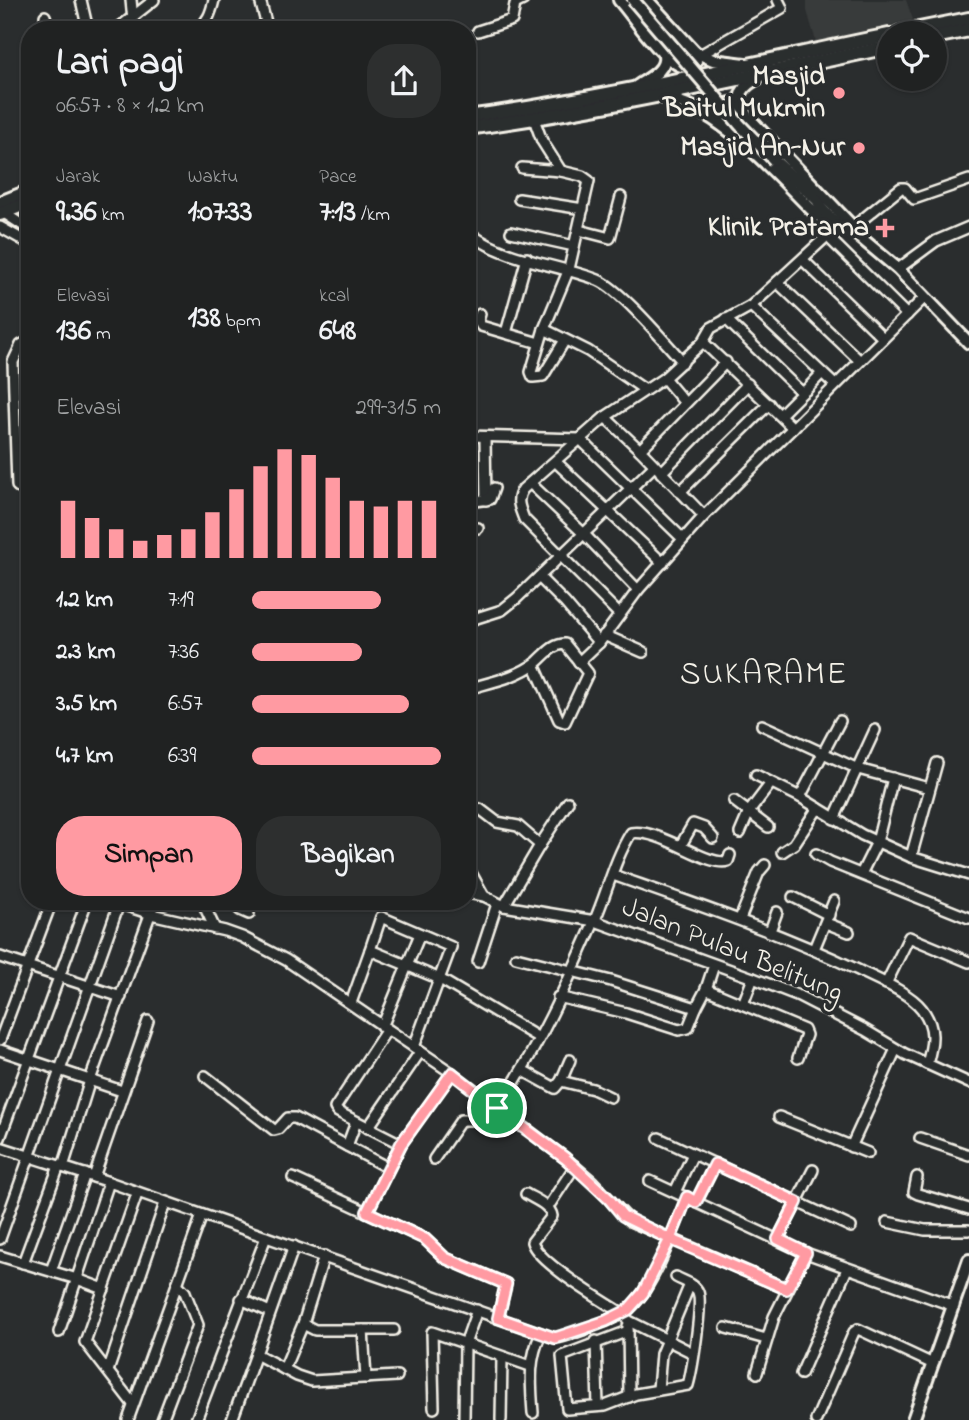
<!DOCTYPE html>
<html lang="id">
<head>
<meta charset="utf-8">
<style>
  :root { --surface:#202222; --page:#2d2f2f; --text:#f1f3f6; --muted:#a2a4a5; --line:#3d3f40; --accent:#ff9aa2 }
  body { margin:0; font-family:"Indie Flower",sans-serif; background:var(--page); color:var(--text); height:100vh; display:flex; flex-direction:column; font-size:26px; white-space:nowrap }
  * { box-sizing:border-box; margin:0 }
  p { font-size:23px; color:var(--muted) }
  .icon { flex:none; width:38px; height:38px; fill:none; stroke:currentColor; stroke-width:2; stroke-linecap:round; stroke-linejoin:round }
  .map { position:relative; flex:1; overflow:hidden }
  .sheet { position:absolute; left:21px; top:21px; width:455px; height:889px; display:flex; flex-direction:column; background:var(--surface); border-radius:28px; box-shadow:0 2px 5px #0004,0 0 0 2px var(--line) }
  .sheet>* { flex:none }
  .buttons { position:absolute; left:877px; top:21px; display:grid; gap:14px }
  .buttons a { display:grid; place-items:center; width:70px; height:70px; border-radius:50%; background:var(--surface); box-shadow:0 2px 5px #0004,0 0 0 2px var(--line); font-size:35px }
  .pin { position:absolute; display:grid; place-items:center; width:60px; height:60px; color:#fff; margin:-30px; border:4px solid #fff; border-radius:50%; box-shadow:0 2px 7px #0007 }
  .round { display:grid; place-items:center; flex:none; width:74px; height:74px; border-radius:28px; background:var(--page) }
  .headline { display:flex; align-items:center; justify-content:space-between; height:119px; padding:0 35px }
  h1 { font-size:38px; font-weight:700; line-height:52px }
  .figures { display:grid; grid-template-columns:repeat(3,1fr); gap:10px; height:119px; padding:7px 35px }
  .figures div { display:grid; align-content:center }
  .figures b { font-size:30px; font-weight:700 }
  .figures small { font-size:19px; font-weight:400 }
  .figures p { font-size:19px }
  .chart { height:196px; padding:14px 35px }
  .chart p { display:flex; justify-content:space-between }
  .chart svg { width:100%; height:126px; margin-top:7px; stroke:var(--accent); stroke-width:6 }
  .primary-button { display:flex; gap:14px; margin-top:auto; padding:14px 35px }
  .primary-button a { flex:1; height:80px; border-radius:28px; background:var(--accent); color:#111; font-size:28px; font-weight:700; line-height:80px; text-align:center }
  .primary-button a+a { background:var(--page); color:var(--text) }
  ul { padding:0 35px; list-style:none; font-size:23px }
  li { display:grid; grid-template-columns:112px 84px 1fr; align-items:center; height:52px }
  li i { height:18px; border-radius:9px; background:var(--accent) }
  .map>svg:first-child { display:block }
</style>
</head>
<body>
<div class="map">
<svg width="969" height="1420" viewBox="0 0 969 1420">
  <rect width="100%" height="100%" fill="#2a2d2e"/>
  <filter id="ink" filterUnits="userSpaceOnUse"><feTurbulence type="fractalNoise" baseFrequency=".0143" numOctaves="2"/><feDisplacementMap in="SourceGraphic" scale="14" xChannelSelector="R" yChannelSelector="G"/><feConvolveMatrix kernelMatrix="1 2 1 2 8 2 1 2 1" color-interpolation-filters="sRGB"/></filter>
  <g filter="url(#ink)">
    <path fill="#373a3a" d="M 807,0 L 906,0 L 915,25 L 817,45 L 807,11 Z"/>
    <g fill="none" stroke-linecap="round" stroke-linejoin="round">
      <g stroke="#f4f1e8" stroke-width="14">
        <g id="minor">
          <path d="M 81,0 L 88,30"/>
          <path d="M 131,0 L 134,30"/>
          <path d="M 260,0 L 268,30"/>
          <path d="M 45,16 L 49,30"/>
          <path d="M 116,30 L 154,0"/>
          <path d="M 198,30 C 208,21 211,13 214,0"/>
          <path d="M 478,31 L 512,20 L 515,4 L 523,0"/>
          <path d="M 700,55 L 782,8 L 778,0"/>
          <path d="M 534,119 L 542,141 L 561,171 L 582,176 L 589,181 L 569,269 L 544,329 L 531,372 L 533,377 L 543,376 L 565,340"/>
          <path d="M 522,168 L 561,171"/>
          <path d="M 519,199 L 583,209"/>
          <path d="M 4,213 L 30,230"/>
          <path d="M 0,227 L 30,244"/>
          <path d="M 853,227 L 901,188 L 905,188 L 914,199 L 969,180"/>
          <path d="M 579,230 L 610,238 L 621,197"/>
          <path d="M 511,232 L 574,246"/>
          <path d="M 472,235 C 508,261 557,264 598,280 C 620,289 665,342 683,362"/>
          <path d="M 828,237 L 907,315"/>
          <path d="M 803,260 L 883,338"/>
          <path d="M 898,269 L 936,241 L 969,227"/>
          <path d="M 777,282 L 860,361"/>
          <path d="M 751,306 L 835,385"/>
          <path d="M 480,314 L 478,320 L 481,326 L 539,343"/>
          <path d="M 726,319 L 798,389 L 803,392 L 806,390 L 822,373"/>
          <path d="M 544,329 L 588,351 L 645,390"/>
          <path d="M 506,333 L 527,258"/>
          <path d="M 30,340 L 21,345 L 13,362 L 17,486 L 21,489 L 30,489"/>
          <path d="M 703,342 L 793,428"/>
          <path d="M 664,378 L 685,403"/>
          <path d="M 780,415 L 803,392"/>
          <path d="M 605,417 L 640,450"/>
          <path d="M 467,436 L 580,439 L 605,417 L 664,378 L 703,342 L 711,328 L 751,306 L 840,224"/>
          <path d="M 485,438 L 486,500"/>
          <path d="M 18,447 L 30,447"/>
          <path d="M 556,462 L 663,563"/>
          <path d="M 661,473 L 748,384"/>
          <path d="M 530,483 L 584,534 L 638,590"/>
          <path d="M 680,492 L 769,404"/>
          <path d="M 467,502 L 490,499 L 494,488"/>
          <path d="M 704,516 L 640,450 L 726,362"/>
          <path d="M 467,528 L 478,528"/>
          <path d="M 539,577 L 565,603 L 599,643"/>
          <path d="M 619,614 L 524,519 C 520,508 515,500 523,489 L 580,439 L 683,539"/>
          <path d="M 467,621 L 502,610 L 517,598 L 654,466"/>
          <path d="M 604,635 L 643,652"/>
          <path d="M 579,662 L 599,643 L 638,590 L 704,516 L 924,298"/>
          <path d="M 467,689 C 491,682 516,678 537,662 C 546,654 553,644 565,644 L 588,673 L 565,722 L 559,720 L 534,664"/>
          <path d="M 762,725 L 858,769 L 929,788"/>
          <path d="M 756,775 L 800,797 L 862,835 L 911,857 L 969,875"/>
          <path d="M 800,797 L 840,721"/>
          <path d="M 734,801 L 768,827"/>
          <path d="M 471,807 L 480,809 L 497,822 L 518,826 L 540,845 L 504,906"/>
          <path d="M 834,819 L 875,730"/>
          <path d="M 740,833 L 749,812 L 771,783"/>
          <path d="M 540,845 L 568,802"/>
          <path d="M 681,845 L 693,824 L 704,828 L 713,838"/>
          <path d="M 782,852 L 794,844 L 818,808"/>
          <path d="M 816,854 L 830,862 L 969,918"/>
          <path d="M 911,857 L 937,763"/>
          <path d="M 467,866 L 484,896"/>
          <path d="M 861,874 L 877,842 L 893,778"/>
          <path d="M 613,875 C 695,904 778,932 858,970 C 876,979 909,992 922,1009 C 936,1028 933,1043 927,1064"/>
          <path d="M 467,893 L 484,896 L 504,906 L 595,921 L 753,978 L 799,996 L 865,1030 L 905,1054 L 969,1083"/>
          <path d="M 793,897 L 829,915"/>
          <path d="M 112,901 L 151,914 L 225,931 L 242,937 L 286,960 L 452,1073 L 565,1158 L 592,1181 L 630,1221 L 787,1289"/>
          <path d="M 202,901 L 215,929"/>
          <path d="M 232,901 L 240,910 L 249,914"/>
          <path d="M 740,919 L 759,872 L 765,865"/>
          <path d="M 826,923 L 849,932"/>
          <path d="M 770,931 L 777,912"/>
          <path d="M 814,949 L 834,901"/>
          <path d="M 370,950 L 381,917 L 451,947 L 414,1047"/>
          <path d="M 0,957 L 121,997"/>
          <path d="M 516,957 L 611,981 L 696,1008 L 706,989 L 714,965"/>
          <path d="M 478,962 L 497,904"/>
          <path d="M 886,984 L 909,937 L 969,962"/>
          <path d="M 706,989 L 804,1030 L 806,1035 L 798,1058"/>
          <path d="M 558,997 L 626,1013 L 679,1030 L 688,1028 L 696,1008"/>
          <path d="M 351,1003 L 370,950 L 440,979 L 539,1038"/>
          <path d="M 743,1004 L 753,978"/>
          <path d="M 382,1027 L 420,934"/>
          <path d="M 386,1031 L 335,1108 L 338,1112 L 401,1144"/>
          <path d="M 0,1040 L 52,901"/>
          <path d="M 0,1050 L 122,1091"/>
          <path d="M 522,1070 L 555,1088 L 561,1081 L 570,1060"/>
          <path d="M 205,1076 L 274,1130 L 278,1129 L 288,1118 L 295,1118 L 388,1168"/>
          <path d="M 561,1081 L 593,1089 L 610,1097"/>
          <path d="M 497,1108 C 536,1053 567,984 594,922 C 607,893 614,860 631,833 C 661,828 708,868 728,861 L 730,855"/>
          <path d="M 779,1117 L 868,1153"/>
          <path d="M 368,1128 L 420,1052"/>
          <path d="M 0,1138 L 87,901"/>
          <path d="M 659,1138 L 851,1227"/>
          <path d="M 920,1138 L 969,1155"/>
          <path d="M 347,1146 L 356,1122"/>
          <path d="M 0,1147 L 109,1182 L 555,1338 C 567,1337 579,1331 591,1327 C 604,1322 619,1317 630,1308 C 654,1287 675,1227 687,1197"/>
          <path d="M 851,1147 L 896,1049"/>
          <path d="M 434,1159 L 461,1120 L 473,1120 L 488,1101"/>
          <path d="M 63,1167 L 90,1080 L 155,901"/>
          <path d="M 94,1177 L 148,1021"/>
          <path d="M 917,1177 L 914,1192 L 918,1194 L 969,1209"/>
          <path d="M 293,1178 L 425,1239 L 445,1258 L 506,1284 L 498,1318"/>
          <path d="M 650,1181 L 806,1253 L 954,1306"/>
          <path d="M 675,1192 L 693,1154"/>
          <path d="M 526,1194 C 536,1200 550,1205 552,1216 L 532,1242 C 537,1262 603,1301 622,1313 L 629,1321 L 693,1353"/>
          <path d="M 696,1202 L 715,1164"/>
          <path d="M 548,1207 L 575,1166"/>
          <path d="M 367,1212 L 401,1144 L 452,1073"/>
          <path d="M 887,1222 L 925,1230 L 969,1230"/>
          <path d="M 0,1239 L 120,901"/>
          <path d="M 778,1239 L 813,1170"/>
          <path d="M 294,1246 L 256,1354 L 297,1376 L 312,1381 L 397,1376"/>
          <path d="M 0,1256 L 77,1279 L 104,1289"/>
          <path d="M 23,1263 L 59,1166"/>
          <path d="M 51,1271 L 85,1174"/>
          <path d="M 241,1299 L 270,1312"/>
          <path d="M 303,1324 L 315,1330 L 394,1330"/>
          <path d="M 628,1326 L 629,1397"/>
          <path d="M 726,1328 L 766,1339"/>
          <path d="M 363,1330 L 366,1378"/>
          <path d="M 628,1331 L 562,1356 L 567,1409 L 605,1406 L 636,1394 L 688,1385 C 692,1371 703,1304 698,1292 C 695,1284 683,1281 676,1277"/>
          <path d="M 59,1332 L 109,1182"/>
          <path d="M 596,1341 L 598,1406"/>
          <path d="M 284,1369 L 303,1324 L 324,1256"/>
          <path d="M 108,1371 L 165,1203"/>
          <path d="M 757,1373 L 774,1317 L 806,1253"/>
          <path d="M 801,1374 L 847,1269"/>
          <path d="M 658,1389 L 661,1354 L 690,1284"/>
          <path d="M 133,1404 L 85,1342 L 137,1194"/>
          <path d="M 434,1408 L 432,1332 L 530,1366"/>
          <path d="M 533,1413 C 531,1385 528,1360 541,1334"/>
          <path d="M 128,1420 L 202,1215"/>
          <path d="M 162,1420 L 198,1325 L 185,1292 L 177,1284"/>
          <path d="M 196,1420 L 266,1237"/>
          <path d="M 232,1420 L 256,1354"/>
          <path d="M 464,1420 L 465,1344 L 477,1310"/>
          <path d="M 501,1420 L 502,1357"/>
          <path d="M 816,1420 L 854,1332 L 858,1329 L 933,1364"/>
        </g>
      </g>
      <g stroke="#f4f1e8" stroke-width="16">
        <g id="major">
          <path d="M 619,0 C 634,16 668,72 691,67 L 696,61 L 695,52"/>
          <path d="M 647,0 L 695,52 L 713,60 L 745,64"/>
          <path d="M 760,77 C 742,86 735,95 745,114 L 853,227 L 855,233"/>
          <path d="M 636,87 C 647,79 667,71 664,55"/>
          <path d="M 661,97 C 719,106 775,174 816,214 L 830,224"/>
          <path d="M 725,126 L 720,113 L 723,105 L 731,103 L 743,112"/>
          <path d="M 774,160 L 817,200 C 823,215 842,227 855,233 L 898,269 L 969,343"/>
          <path d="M 913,1420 L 969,1260"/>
        </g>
      </g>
      <g stroke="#f4f1e8" stroke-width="18">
        <g id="highway">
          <path d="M 899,33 L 969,19"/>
          <path d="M 934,37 L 969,30"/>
          <path d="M 467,117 C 609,98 749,64 889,35"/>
          <path d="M 467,128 C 609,109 749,76 889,47"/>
          <path d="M 0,203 L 30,191"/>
          <path d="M 0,214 L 30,202"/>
        </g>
      </g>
      <use href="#minor" stroke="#2a2d2e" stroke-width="9"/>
      <use href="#major" stroke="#2a2d2e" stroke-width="10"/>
      <use href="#highway" stroke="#2a2d2e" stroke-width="12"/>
      <g stroke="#f4f1e8" stroke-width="16" stroke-linecap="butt">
        <path id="major-bridge" d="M 633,0 L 740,125 L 774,160"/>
      </g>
      <use href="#major-bridge" stroke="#2a2d2e" stroke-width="10"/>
    </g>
  </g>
  <g fill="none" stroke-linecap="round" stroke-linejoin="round" filter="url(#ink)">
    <g stroke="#fff" stroke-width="14">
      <path id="route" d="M 497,1108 L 452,1073 L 401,1144 L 367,1212 L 425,1239 L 445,1258 L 506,1284 L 498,1318 L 555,1338 L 606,1321 L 628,1310 L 643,1293 L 670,1239 L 787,1289 L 806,1253 L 778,1239 L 797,1202 L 715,1164 L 696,1202 L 687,1197 L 670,1239 L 623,1216 L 609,1199 L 565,1158 L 497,1108"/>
    </g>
    <use href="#route" stroke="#ff9aa2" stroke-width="9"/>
  </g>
  <g fill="#ff9aa2" stroke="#2a2d2e" stroke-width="2.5">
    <circle cx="839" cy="93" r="7"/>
    <circle cx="859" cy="148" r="7"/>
    <path d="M881.5 217.5h7v7h7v7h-7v7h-7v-7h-7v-7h7z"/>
  </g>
  <g text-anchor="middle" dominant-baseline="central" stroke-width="7" stroke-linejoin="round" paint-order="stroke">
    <g font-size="28" font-weight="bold" fill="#f4f1e8" stroke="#2a2d2e" text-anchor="end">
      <text x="825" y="77">Masjid<tspan x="825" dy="32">Baitul Mukmin</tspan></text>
      <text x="845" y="148">Masjid An-Nur</text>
      <text x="869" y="228">Klinik Pratama</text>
    </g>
    <g font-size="28" fill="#f4f1e8" stroke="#2a2d2e">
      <text transform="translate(732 951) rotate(22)">Jalan Pulau Belitung</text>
    </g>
    <g font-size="32" letter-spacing="2" fill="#f4f1e8" stroke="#2a2d2e">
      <text x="764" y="675">SUKARAME</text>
    </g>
  </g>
</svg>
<div class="buttons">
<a><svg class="icon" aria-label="locate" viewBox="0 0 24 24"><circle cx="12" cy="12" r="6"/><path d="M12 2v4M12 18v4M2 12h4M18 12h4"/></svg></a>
</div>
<div class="pin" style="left:497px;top:1108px;background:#1e9e55"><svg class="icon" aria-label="arrive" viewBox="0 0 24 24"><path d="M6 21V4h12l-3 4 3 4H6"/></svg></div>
<section class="sheet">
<div class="headline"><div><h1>Lari pagi</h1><p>06:57 · 8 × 1.2 km</p></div><a class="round"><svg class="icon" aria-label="share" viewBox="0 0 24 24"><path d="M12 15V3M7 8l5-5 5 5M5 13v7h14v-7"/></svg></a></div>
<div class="figures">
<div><p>Jarak</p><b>9.36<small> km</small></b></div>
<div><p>Waktu</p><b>1:07:33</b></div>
<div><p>Pace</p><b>7:13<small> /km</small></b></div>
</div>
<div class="figures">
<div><p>Elevasi</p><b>136<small> m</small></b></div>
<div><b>138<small> bpm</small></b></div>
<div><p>kcal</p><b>648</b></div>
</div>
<div class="chart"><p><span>Elevasi</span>299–315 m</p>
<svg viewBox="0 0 160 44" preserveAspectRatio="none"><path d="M5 44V24M15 44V30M25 44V34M35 44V38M45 44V36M55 44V34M65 44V28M75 44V20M85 44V12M95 44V6M105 44V8M115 44V16M125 44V24M135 44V26M145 44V24M155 44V24"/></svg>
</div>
<ul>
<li><b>1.2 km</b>7:19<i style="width:68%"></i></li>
<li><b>2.3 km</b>7:36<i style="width:58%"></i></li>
<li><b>3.5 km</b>6:57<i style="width:83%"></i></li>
<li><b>4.7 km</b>6:39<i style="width:100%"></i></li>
</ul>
<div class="primary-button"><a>Simpan</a><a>Bagikan</a></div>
</section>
</div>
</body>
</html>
